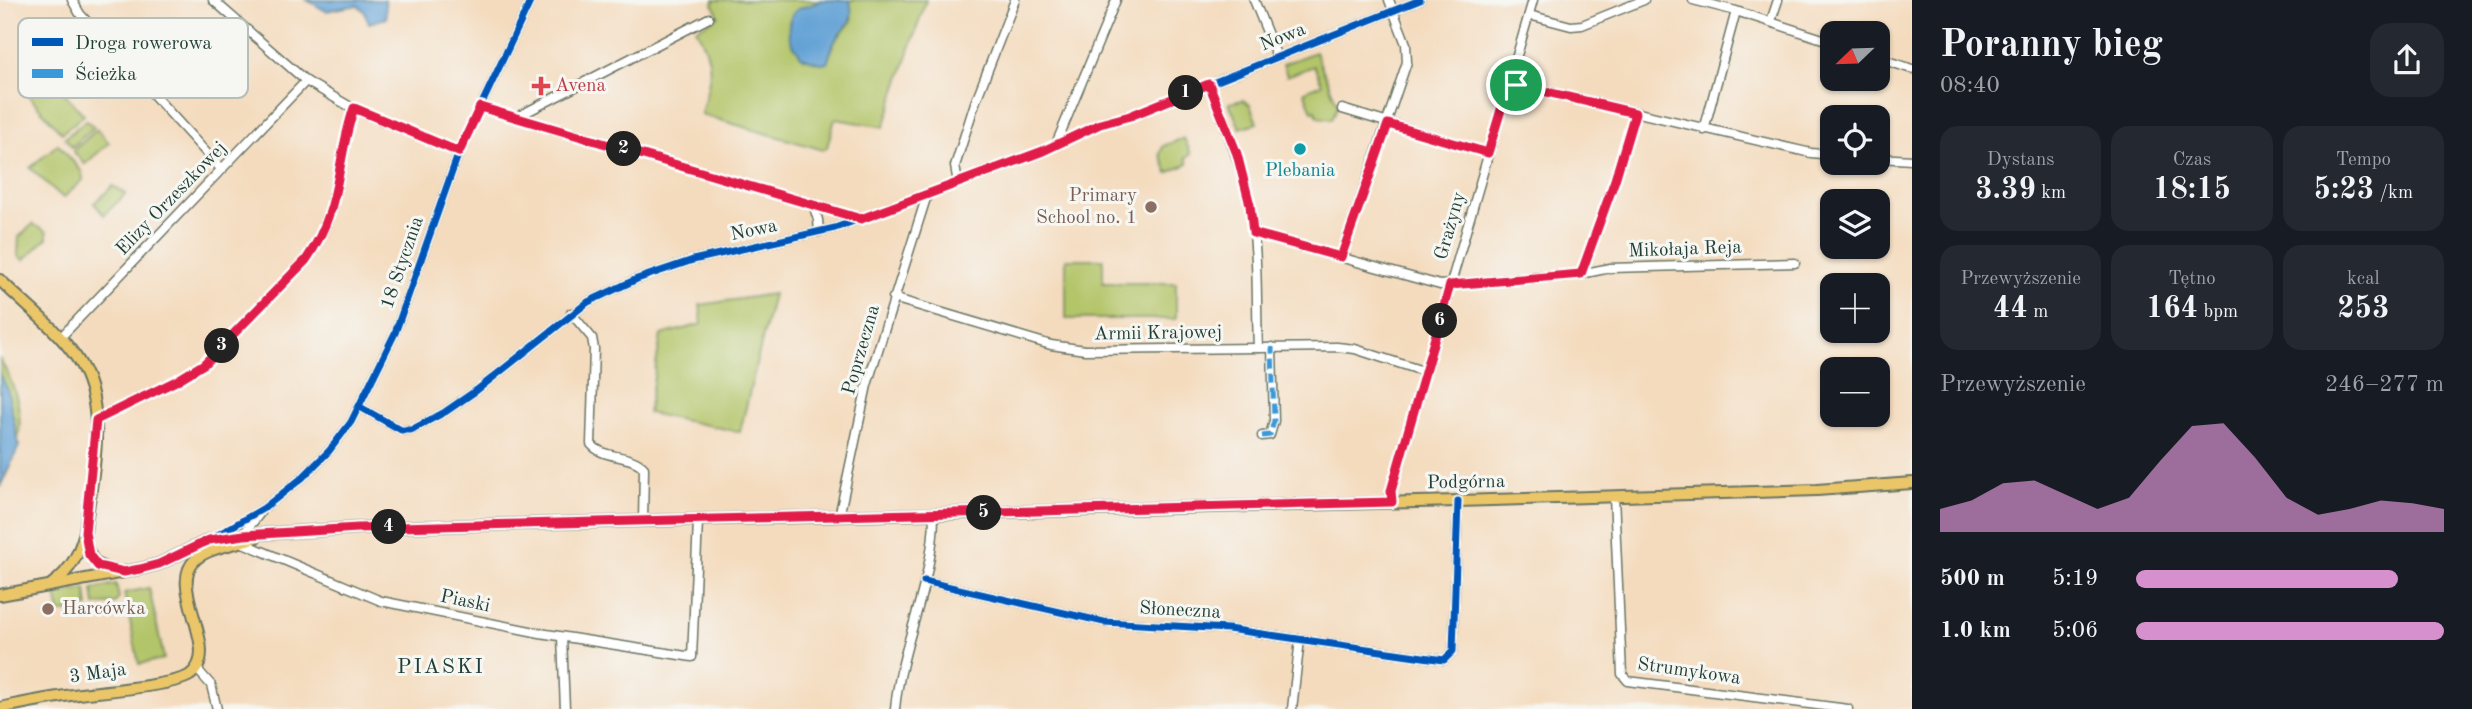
<!DOCTYPE html>
<html lang="pl">
<head>
<meta charset="utf-8">
<style>
  :root { --surface:#171b24; --page:#242831; --text:#f1f3f6; --muted:#9ea1a6; --accent:#d690ce }
  body { margin:0; font-family:"Old Standard TT",serif; background:var(--page); color:var(--text); height:100vh; display:flex; flex-direction:column; font-size:26px; white-space:nowrap }
  * { box-sizing:border-box; margin:0 }
  p { font-size:23px; color:var(--muted) }
  .icon { flex:none; width:38px; height:38px; fill:none; stroke:currentColor; stroke-width:2; stroke-linecap:round; stroke-linejoin:round }
  .map { position:relative; flex:1; overflow:hidden }
  .details { display:flex; flex-direction:column; background:var(--surface); width:560px }
  .details>* { flex:none }
  .needle { width:46px; rotate:247deg }
  .controls { position:absolute; left:1820px; top:21px; display:grid; gap:14px }
  .controls a { display:grid; place-items:center; width:70px; height:70px; border-radius:14px; background:var(--surface); box-shadow:0 2px 5px #0004; font-size:35px }
  .pin { position:absolute; display:grid; place-items:center; width:60px; height:60px; color:#fff; margin:-30px; border:4px solid #fff; border-radius:50%; box-shadow:0 2px 7px #0007 }
  .km { position:absolute; width:35px; height:35px; margin:-18px; border-radius:50%; background:#222; color:#fff; font-size:19px; line-height:35px; text-align:center }
  .round { display:grid; place-items:center; flex:none; width:74px; height:74px; border-radius:21px; background:var(--page) }
  .headline { display:flex; align-items:center; justify-content:space-between; height:119px; padding:0 28px }
  h1 { font-size:38px; font-weight:700; line-height:52px }
  .figures { display:grid; grid-template-columns:repeat(3,1fr); gap:10px; height:119px; padding:7px 28px }
  .figures div { display:grid; align-content:center; border-radius:18px; background:var(--page); text-align:center }
  .figures b { font-size:30px; font-weight:700 }
  .figures small { font-size:19px; font-weight:400 }
  .figures p { font-size:19px }
  .chart { height:196px; padding:14px 28px }
  .chart p { display:flex; justify-content:space-between }
  .chart svg { width:100%; height:126px; margin-top:7px; fill:var(--accent); opacity:.7 }
  ul { padding:0 28px; list-style:none; font-size:23px }
  li { display:grid; grid-template-columns:112px 84px 1fr; align-items:center; height:52px }
  li i { height:18px; border-radius:9px; background:var(--accent) }
  main { display:flex; flex:1; min-height:0 }
  .map>svg:first-child { display:block }
</style>
</head>
<body>
<main>
<div class="map">
<svg width="1912" height="709" viewBox="0 0 1912 709">
  <rect width="100%" height="100%" fill="#f6f6f2"/>
  <filter id="ink" filterUnits="userSpaceOnUse"><feTurbulence type="fractalNoise" baseFrequency=".0143" numOctaves="2"/><feDisplacementMap in="SourceGraphic" scale="14" xChannelSelector="R" yChannelSelector="G"/><feConvolveMatrix kernelMatrix="1 2 1 2 8 2 1 2 1" color-interpolation-filters="sRGB"/></filter>
  <filter id="wash" filterUnits="userSpaceOnUse"><feTurbulence type="fractalNoise" baseFrequency=".00686" numOctaves="4" result="noise"/><feDisplacementMap in="SourceGraphic" scale="28" xChannelSelector="R" yChannelSelector="G"/><feGaussianBlur stdDeviation="1.57" result="paint"/><feColorMatrix in="noise" values="0 0 0 0 0 0 0 0 0 0 0 0 0 0 0 0 0 1.4 0 .05"/><feComposite in="paint" operator="in"/></filter>
  <g filter="url(#wash)">
    <rect width="100%" height="100%" fill="#f4dbbe"/>
    <g fill="#b3c569" stroke="#69814e" stroke-width="2">
      <path d="M 714,0 L 821,0 L 814,5 L 803,7 L 789,22 L 792,44 L 799,50 L 801,57 L 820,63 L 827,63 L 835,41 L 852,21 L 850,0 L 926,0 L 884,127 L 835,119 L 827,147 L 823,150 L 703,115 L 701,113 C 711,77 716,63 696,29 L 719,16 L 713,4 Z"/>
      <path d="M 1315,52 L 1338,105 L 1332,119 L 1318,117 L 1315,110 L 1312,111 L 1304,91 L 1322,84 L 1314,66 L 1287,76 L 1283,64 Z"/>
      <path d="M 48,75 L 84,115 L 62,133 L 27,94 Z"/>
      <path d="M 1243,100 L 1250,105 L 1257,123 L 1240,128 L 1229,103 Z"/>
      <path d="M 86,120 L 94,127 L 72,147 L 65,138 Z"/>
      <path d="M 97,129 L 109,143 L 85,164 L 73,151 Z"/>
      <path d="M 1184,138 L 1191,154 L 1186,158 L 1188,164 L 1168,173 L 1160,154 L 1163,146 Z"/>
      <path d="M 58,144 L 82,172 L 83,180 L 63,198 L 30,168 Z"/>
      <path d="M 113,186 L 126,194 L 104,215 L 94,203 Z"/>
      <path d="M 33,224 L 47,232 L 47,238 L 24,260 L 18,255 L 19,237 Z"/>
      <path d="M 1066,259 L 1103,259 L 1103,283 L 1176,283 L 1176,319 L 1066,319 Z"/>
      <path d="M 773,294 L 740,432 L 648,413 L 661,335 L 702,324 L 700,305 Z"/>
      <path d="M 0,360 C 26,402 26,444 0,485 Z"/>
      <path d="M 116,584 L 119,598 L 115,603 L 95,605 L 93,589 Z"/>
      <path d="M 149,588 L 164,659 L 139,664 L 124,593 Z"/>
      <path d="M 86,589 L 88,607 L 60,613 L 56,595 Z"/>
    </g>
    <g fill="#63a2d5" stroke="#417084" stroke-width="2">
      <path d="M 307,0 L 385,0 L 386,18 L 369,23 L 364,11 L 358,5 L 326,11 Z"/>
      <path d="M 821,0 L 850,0 C 855,25 847,21 835,41 C 831,48 830,55 827,63 L 820,63 L 801,57 C 799,51 795,48 792,43 C 786,32 788,13 800,8 C 808,5 814,5 821,0 Z"/>
      <path d="M 0,374 L 7,388 L 19,446 L 0,487 Z"/>
    </g>
  </g>
  <g filter="url(#ink)">
    <g fill="none" stroke-linecap="round" stroke-linejoin="round">
      <g stroke="#6a7464" stroke-width="11">
        <g id="minor">
          <path d="M 72,0 L 80,14 L 222,170"/>
          <path d="M 213,0 L 306,81 L 354,109 L 459,152"/>
          <path d="M 1254,0 L 1277,57"/>
          <path d="M 1693,0 L 1736,11 L 1832,42"/>
          <path d="M 1529,15 L 1571,26 L 1582,25 L 1644,0"/>
          <path d="M 1771,21 L 1778,0"/>
          <path d="M 1878,58 L 1912,69"/>
          <path d="M 1509,83 L 1811,153 L 1832,155"/>
          <path d="M 1209,84 C 1224,123 1240,161 1249,202 C 1259,249 1256,301 1258,348"/>
          <path d="M 480,107 L 861,219"/>
          <path d="M 1342,109 L 1488,153"/>
          <path d="M 515,118 L 709,18"/>
          <path d="M 1704,130 L 1736,11"/>
          <path d="M 1056,144 L 1116,0"/>
          <path d="M 1878,158 L 1912,160"/>
          <path d="M 958,183 L 955,166 L 975,103 L 1015,0"/>
          <path d="M 813,204 L 818,220 L 819,232"/>
          <path d="M 1253,233 L 1440,285 L 1581,274 L 1610,268 L 1795,263"/>
          <path d="M 1341,257 L 1407,62 L 1406,44 L 1389,0"/>
          <path d="M 1581,274 L 1615,180 L 1635,113"/>
          <path d="M 893,298 L 1051,345 L 1085,350 L 1337,347 L 1355,349 L 1426,372"/>
          <path d="M 571,313 L 592,338 L 594,349 L 591,444 C 604,460 630,453 644,468 L 643,522"/>
          <path d="M 60,338 L 306,81"/>
          <path d="M 360,407 L 401,430 L 411,430 L 445,412 L 477,390 L 588,302 L 637,279 L 693,260 L 835,228 L 1043,151 L 1100,124 L 1130,116 L 1420,0"/>
          <path d="M 96,420 L 176,381 L 204,364 L 306,260 C 343,207 335,164 354,109"/>
          <path d="M 1262,436 L 1270,435 L 1274,421 L 1272,347"/>
          <path d="M 1614,496 L 1622,674 L 1628,681 L 1848,709"/>
          <path d="M 1392,502 L 1391,491 L 1396,473 L 1533,0"/>
          <path d="M 839,517 L 867,385 L 927,195"/>
          <path d="M 218,536 L 264,508 L 302,478 L 329,451 L 351,422 L 395,333 L 459,152 L 531,0"/>
          <path d="M 242,536 L 260,513"/>
          <path d="M 243,543 L 381,601 L 540,633 L 692,657 L 698,521"/>
          <path d="M 924,581 L 1104,622 L 1228,629 L 1444,660 L 1453,651 L 1458,501"/>
          <path d="M 562,637 L 565,709"/>
          <path d="M 197,669 L 211,685 L 217,709"/>
          <path d="M 895,709 C 901,644 934,581 934,515"/>
          <path d="M 1292,709 L 1300,639"/>
        </g>
      </g>
      <g stroke="#6a7464" stroke-width="14">
        <g id="major">
          <path d="M 0,280 C 25,305 56,328 76,357 C 111,407 91,477 85,532 C 79,554 71,570 52,584"/>
          <path d="M 85,538 C 88,558 96,568 116,571"/>
          <path d="M 0,595 L 140,569 L 159,564 L 209,540 L 244,535 L 358,528 L 1458,501 L 1817,490 L 1912,483"/>
          <path d="M 0,708 C 19,704 39,700 58,697 C 85,692 172,687 190,675 C 224,651 165,586 196,559 C 209,547 239,544 256,537"/>
        </g>
      </g>
      <use href="#minor" stroke="#fff" stroke-width="8"/>
      <use href="#major" stroke="#eac669" stroke-width="10"/>
      <path stroke="#3a99d8" stroke-width="5" stroke-dasharray="10 5" stroke-linecap="butt" d="M 1262,436 L 1270,435 L 1274,421 L 1272,347"/>
      <g stroke="#f6f6f2" stroke-width="11">
        <g id="cycleway">
          <path d="M 360,407 L 401,430 L 411,430 L 445,412 L 477,390 L 588,302 L 637,279 L 693,260 L 835,228 L 1043,151 L 1100,124 L 1130,116 L 1420,0"/>
          <path d="M 209,540 L 264,508 L 302,478 L 329,451 L 351,422 L 395,333 L 459,152 L 531,0"/>
          <path d="M 924,581 L 1104,622 L 1228,629 L 1444,660 L 1453,651 L 1458,501"/>
        </g>
      </g>
      <use href="#cycleway" stroke="#0057b8" stroke-width="7"/>
    </g>
  </g>
  <g fill="none" stroke-linecap="round" stroke-linejoin="round" filter="url(#ink)">
    <g stroke="#fff" stroke-width="14">
      <path id="route" d="M 1509,83 L 1635,113 L 1615,180 L 1581,274 L 1450,285 L 1391,491 L 1392,502 L 358,528 L 244,535 L 209,540 L 159,564 L 140,569 L 124,572 L 98,566 L 89,555 L 85,532 L 96,420 L 176,381 L 204,364 L 306,260 C 343,207 335,164 354,108 L 459,152 L 480,107 L 861,219 L 1043,151 L 1100,124 L 1130,116 L 1209,84 L 1237,154 L 1250,205 L 1253,233 L 1341,257 L 1388,124 L 1488,153 Z"/>
    </g>
    <use href="#route" stroke="#e11d48" stroke-width="9"/>
  </g>
  <path fill="#e0444e" stroke="#f6f6f2" stroke-width="2.5" d="M537.5 75.5h7v7h7v7h-7v7h-7v-7h-7v-7h7z"/>
  <circle fill="#0f9aa8" stroke="#f6f6f2" stroke-width="2.5" cx="1300" cy="149" r="7"/>
  <g fill="#8d6e63" stroke="#f6f6f2" stroke-width="2.5">
    <circle cx="1151" cy="207" r="7"/>
    <circle cx="48" cy="609" r="7"/>
  </g>
  <g text-anchor="middle" dominant-baseline="central" stroke-width="6" stroke-linejoin="round" paint-order="stroke">
    <g font-size="19" fill="#1f3d34" stroke="#f6f6f2">
      <text transform="translate(1283 38) rotate(-22)">Nowa</text>
      <text transform="translate(172 199) rotate(-46)">Elizy Orzeszkowej</text>
      <text transform="translate(1451 226) rotate(-74)">Grażyny</text>
      <text transform="translate(754 231) rotate(-12)">Nowa</text>
      <text transform="translate(1685 250) rotate(-2)">Mikołaja Reja</text>
      <text transform="translate(403 263) rotate(-71)">18 Stycznia</text>
      <text transform="translate(1158 334) rotate(-1)">Armii Krajowej</text>
      <text transform="translate(862 350) rotate(-74)">Poprzeczna</text>
      <text transform="translate(1466 483) rotate(-1)">Podgórna</text>
      <text transform="translate(465 602) rotate(12)">Piaski</text>
      <text transform="translate(1180 611) rotate(3)">Słoneczna</text>
      <text transform="translate(1689 672) rotate(8)">Strumykowa</text>
      <text transform="translate(98 674) rotate(-8)">3 Maja</text>
    </g>
    <g font-size="19" fill="#be3a42" stroke="#f6f6f2" text-anchor="start">
      <text x="555" y="86">Avena</text>
    </g>
    <g font-size="19" fill="#0d838f" stroke="#f6f6f2">
      <text x="1300" y="171">Plebania</text>
    </g>
    <g font-size="19" fill="#785e54" stroke="#f6f6f2" text-anchor="end">
      <text x="1137" y="196">Primary<tspan x="1137" dy="22">School no. 1</tspan></text>
      <text x="62" y="609" text-anchor="start">Harcówka</text>
    </g>
    <g font-size="21" letter-spacing="2" fill="#1f3d34" stroke="#f6f6f2">
      <text x="441" y="667">PIASKI</text>
    </g>
  </g>
  <rect x="18" y="18" width="230" height="80" rx="10" fill="#f6f6f2" stroke="#b6beb9" stroke-width="2"/>
  <rect x="32" y="38" width="31" height="8" fill="#0057b8"/>
  <rect x="32" y="69" width="31" height="9" fill="#3a99d8"/>
  <g font-size="19" fill="#1f3d34">
    <text x="75" y="49">Droga rowerowa</text>
    <text x="75" y="80">Ścieżka</text>
  </g>
</svg>
<div class="controls">
<a><svg class="needle" viewBox="-14 -14 28 28"><path d="M0-13l5 13h-10z" fill="#e53935"/><path d="M0 13l5-13h-10z" fill="#9ea1a6"/></svg></a>
<a><svg class="icon" aria-label="locate" viewBox="0 0 24 24"><circle cx="12" cy="12" r="6"/><path d="M12 2v4M12 18v4M2 12h4M18 12h4"/></svg></a>
<a><svg class="icon" aria-label="layers" viewBox="0 0 24 24"><path d="M12 4l9 5-9 5-9-5zM3 14l9 5 9-5"/></svg></a>
<a>+</a>
<a>−</a>
</div>
<div class="pin" style="left:1516px;top:85px;background:#1e9e55"><svg class="icon" aria-label="arrive" viewBox="0 0 24 24"><path d="M6 21V4h12l-3 4 3 4H6"/></svg></div>
<b class="km" style="left:1186px;top:93px">1</b>
<b class="km" style="left:624px;top:149px">2</b>
<b class="km" style="left:222px;top:346px">3</b>
<b class="km" style="left:389px;top:527px">4</b>
<b class="km" style="left:984px;top:513px">5</b>
<b class="km" style="left:1440px;top:321px">6</b>
</div>
<section class="details">
<div class="headline"><div><h1>Poranny bieg</h1><p>08:40</p></div><a class="round"><svg class="icon" aria-label="share" viewBox="0 0 24 24"><path d="M12 15V3M7 8l5-5 5 5M5 13v7h14v-7"/></svg></a></div>
<div class="figures">
<div><p>Dystans</p><b>3.39<small> km</small></b></div>
<div><p>Czas</p><b>18:15</b></div>
<div><p>Tempo</p><b>5:23<small> /km</small></b></div>
</div>
<div class="figures">
<div><p>Przewyższenie</p><b>44<small> m</small></b></div>
<div><p>Tętno</p><b>164<small> bpm</small></b></div>
<div><p>kcal</p><b>253</b></div>
</div>
<div class="chart"><p><span>Przewyższenie</span>246–277 m</p>
<svg viewBox="0 0 160 44" preserveAspectRatio="none"><path d="M0 44V36L10 33L20 27L30 26L40 31L50 36L60 32L70 19L80 7L90 6L100 18L110 32L120 38L130 36L140 33L150 34L160 36V44z"/></svg>
</div>
<ul>
<li><b>500 m</b>5:19<i style="width:85%"></i></li>
<li><b>1.0 km</b>5:06<i style="width:100%"></i></li>
</ul>
</section>
</main>
</body>
</html>
